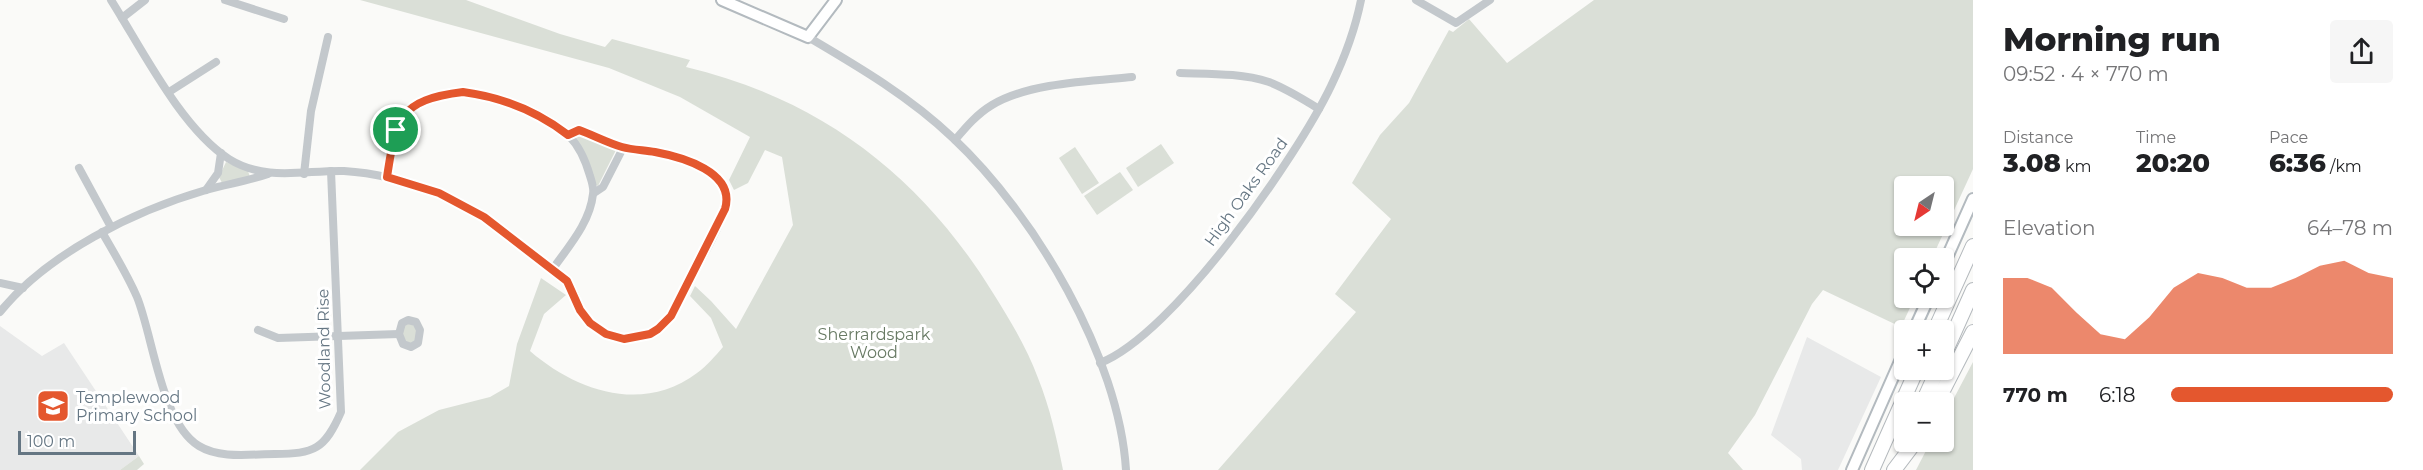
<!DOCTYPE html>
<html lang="en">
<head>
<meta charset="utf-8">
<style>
  :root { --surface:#fff; --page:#f6f6f6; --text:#202124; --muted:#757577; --accent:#e4572e }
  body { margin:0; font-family:Montserrat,sans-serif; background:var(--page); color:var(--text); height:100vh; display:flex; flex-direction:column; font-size:22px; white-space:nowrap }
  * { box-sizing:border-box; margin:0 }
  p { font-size:20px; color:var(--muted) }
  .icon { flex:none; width:33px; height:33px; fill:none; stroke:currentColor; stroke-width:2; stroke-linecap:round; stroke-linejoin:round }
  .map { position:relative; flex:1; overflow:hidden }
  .drawer { display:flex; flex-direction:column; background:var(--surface); width:450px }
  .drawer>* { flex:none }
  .needle { width:39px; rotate:215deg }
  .controls { position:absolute; left:1894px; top:176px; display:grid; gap:12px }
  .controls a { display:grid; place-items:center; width:60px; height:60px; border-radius:6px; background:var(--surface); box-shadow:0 2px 4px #0004; font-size:30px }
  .scale { position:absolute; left:18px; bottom:15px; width:118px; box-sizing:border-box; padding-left:6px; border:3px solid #657683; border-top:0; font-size:16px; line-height:21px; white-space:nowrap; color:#657683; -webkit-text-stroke:4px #fff; paint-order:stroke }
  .pin { position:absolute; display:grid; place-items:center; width:51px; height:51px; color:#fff; margin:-26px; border:3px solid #fff; border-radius:50%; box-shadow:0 2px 6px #0007 }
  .round { display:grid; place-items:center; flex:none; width:63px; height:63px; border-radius:6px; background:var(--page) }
  .summary { display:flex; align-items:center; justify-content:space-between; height:102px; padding:0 30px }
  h1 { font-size:33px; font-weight:800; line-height:45px }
  .stats { display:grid; grid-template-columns:repeat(3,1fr); gap:9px; height:102px; padding:6px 30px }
  .stats div { display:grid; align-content:center }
  .stats b { font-size:26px; font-weight:800 }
  .stats small { font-size:16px; font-weight:400 }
  .stats p { font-size:16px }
  .chart { height:168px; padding:12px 30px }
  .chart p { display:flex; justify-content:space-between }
  .chart svg { width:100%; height:108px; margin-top:6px; fill:var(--accent); opacity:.7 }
  ul { padding:0 30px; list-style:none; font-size:20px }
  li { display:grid; grid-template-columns:96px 72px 1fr; align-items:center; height:45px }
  li i { height:15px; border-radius:8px; background:var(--accent) }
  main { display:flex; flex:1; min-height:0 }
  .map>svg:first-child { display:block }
</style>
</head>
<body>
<main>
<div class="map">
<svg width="1973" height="470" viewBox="0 0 1973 470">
  <rect width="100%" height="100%" fill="#fafaf8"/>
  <g fill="#e8e9e9">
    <path d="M 0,326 L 42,356 L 64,343 L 139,456 L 120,470 L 0,470 Z"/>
    <path d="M 1807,337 L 1881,377 L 1838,470 L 1802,470 L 1801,459 L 1771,435 Z"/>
  </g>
  <g fill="#dadfd7" fill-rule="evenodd">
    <path d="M 360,0 L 466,0 L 560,34 L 605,47 L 612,39 L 690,60 L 686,67 C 821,99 921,176 993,293 C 1010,320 1027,348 1038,378 C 1050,408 1057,439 1063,470 L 360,470 L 398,432 L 439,410 L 490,397 L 509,386 L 517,344 L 541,278 L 566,295 L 544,314 L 530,351 C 576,391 643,414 697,373 C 707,366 715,356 723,347 L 711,318 L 690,296 L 695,286 L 711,301 L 736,329 L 793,225 L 782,157 L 765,150 L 748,183 L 734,190 L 729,180 L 750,137 L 680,97 L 609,68 Z"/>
    <path d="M 1594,0 L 1973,0 L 1973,169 L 1932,258 L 1905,258 L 1905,297 L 1915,297 L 1901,327 L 1823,290 L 1812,304 L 1755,415 L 1728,453 L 1743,470 L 1218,470 L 1356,312 L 1335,294 L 1391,219 L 1352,183 L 1380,135 L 1409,103 L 1449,30 L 1453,32 L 1469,19 L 1507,63 ZM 1905,186 L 1944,186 L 1944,225 L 1905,225 Z"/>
    <path d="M 576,133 L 616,150 L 598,186 L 596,185 L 574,136 Z"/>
    <path d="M 1161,144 L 1174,163 L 1138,187 L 1126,168 Z"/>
    <path d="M 1075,147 L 1099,183 L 1082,194 L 1059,158 Z"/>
    <path d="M 226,162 L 248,171 L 250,177 L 222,183 L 219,177 Z"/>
    <path d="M 1120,172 L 1133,190 L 1097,215 L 1084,196 Z"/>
    <path d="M 410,322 L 418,329 L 415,343 L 407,344 L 402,335 L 404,325 Z"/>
    <path d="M 1973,362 L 1973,470 L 1916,470 L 1931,441 L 1944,441 L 1944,417 Z"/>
    <path d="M 139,456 L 144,464 L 137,470 L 120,470 Z"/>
  </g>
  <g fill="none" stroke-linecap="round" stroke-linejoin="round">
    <g stroke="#b3babf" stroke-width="14">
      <g id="secondary">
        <path d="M 722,0 L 808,37 L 836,0"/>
        <path d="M 1944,264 L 1973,199"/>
        <path d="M 1914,330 L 1929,297"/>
        <path d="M 1852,470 L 1905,350"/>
      </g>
    </g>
    <g stroke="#b4b9bd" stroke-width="16">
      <g id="highway">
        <path d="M 1935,330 L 1973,246"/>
        <path d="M 1944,355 L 1973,290"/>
        <path d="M 1923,402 L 1938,369"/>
        <path d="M 1937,402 L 1973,332"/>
        <path d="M 1872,470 L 1917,369"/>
        <path d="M 1894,470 L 1916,441"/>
      </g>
    </g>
    <g stroke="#c3c8cc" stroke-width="8">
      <path d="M 111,0 C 142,49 181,128 229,159 C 266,182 304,170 344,171 C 376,173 407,181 436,192 C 472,206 501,231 531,254 C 542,262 558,270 567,281 C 577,292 578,309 588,321 C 608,343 643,345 665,323 C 676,312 682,295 690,280 C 701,258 731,214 726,189 L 714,175 L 688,162 L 656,152 L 623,148 L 579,130 L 568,135"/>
      <path d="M 225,0 L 284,19"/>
      <path d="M 1416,0 L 1456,23 L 1490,0"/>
      <path d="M 122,18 L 145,0"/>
      <path d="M 808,37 C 859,67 910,97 953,138 C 1035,215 1119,357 1126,470"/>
      <path d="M 1180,73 C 1209,74 1241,73 1269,82 C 1287,89 1303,99 1319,109"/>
      <path d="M 169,92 L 216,62"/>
      <path d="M 955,140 C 966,127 977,114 992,105 C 1028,83 1090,81 1132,77"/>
      <path d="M 79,168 L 111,227"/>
      <path d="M 304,174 L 311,111 L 328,37"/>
      <path d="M 387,177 C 390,158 391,137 401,120 C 432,69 537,102 569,136 C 580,147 586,162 590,176 C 592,182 594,189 593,194 C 590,223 568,247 552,270"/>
      <path d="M 206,190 L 218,173 L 221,153"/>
      <path d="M 594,193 L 603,187 L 623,148"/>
      <path d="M 102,232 C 114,253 127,274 137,297 C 153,336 161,423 199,446 C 220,459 251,454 275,454 C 314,454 325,449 341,412 L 331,171"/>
      <path d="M 0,283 L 23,288"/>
      <path d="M 0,312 C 48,253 134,211 206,190 C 227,184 248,181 268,174"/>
      <path d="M 408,320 L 416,322 L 420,330 L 418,343 L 411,347 L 403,344 L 399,334 L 402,323 Z"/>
      <path d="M 258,330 L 278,338 L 399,334"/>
      <path d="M 1100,363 C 1173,335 1297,157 1331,86 C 1344,59 1355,30 1361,0"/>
    </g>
    <use href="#secondary" stroke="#fff" stroke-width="10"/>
    <use href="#highway" stroke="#fff" stroke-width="14"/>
  </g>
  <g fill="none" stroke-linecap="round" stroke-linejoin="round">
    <g stroke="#fff" stroke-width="12">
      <path id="route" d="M 463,92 C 501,97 538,112 568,135 L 579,130 C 593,135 608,143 622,147 C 633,150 644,150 655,152 C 682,157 736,172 725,209 L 671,316 L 658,329 L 650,334 L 624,339 L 606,334 L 590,323 L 580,310 L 567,281 L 484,217 L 439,193 L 387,177 C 396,118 399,100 463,92 Z"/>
    </g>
    <use href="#route" stroke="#e4572e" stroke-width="8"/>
  </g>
  <defs>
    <g id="school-square" transform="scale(1.725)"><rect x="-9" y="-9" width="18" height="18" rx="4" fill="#e4572e" stroke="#fff"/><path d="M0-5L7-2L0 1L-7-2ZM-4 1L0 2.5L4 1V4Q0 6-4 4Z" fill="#fff"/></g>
  </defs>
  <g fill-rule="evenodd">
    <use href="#school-square" x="53" y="406"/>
  </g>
  <g text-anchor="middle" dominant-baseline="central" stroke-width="6" stroke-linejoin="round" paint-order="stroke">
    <g font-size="16" fill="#657683" stroke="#fff">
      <text transform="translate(1246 192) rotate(-54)">High Oaks Road</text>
      <text transform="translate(324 349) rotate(-91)">Woodland Rise</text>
    </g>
    <g font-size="16" fill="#687a64" stroke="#fff">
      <text x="874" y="334">Sherrardspark<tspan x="874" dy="18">Wood</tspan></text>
    </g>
    <g font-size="16" fill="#657683" stroke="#fff" text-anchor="start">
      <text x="76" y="397">Templewood<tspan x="76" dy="18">Primary School</tspan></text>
    </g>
  </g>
</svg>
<div class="controls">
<a><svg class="needle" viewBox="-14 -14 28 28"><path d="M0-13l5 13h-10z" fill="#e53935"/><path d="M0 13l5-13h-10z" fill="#757577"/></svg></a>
<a><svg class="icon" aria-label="locate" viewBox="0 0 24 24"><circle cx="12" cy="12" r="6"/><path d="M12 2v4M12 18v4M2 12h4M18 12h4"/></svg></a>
<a>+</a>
<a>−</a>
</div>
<div class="scale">100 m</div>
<div class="pin" style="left:396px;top:130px;background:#1e9e55"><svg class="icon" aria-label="arrive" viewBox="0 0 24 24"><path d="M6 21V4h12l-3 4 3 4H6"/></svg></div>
</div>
<section class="drawer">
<div class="summary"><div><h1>Morning run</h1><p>09:52 · 4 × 770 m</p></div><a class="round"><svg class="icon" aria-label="share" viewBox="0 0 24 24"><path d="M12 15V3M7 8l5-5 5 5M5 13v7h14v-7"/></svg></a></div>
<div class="stats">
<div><p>Distance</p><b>3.08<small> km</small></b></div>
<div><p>Time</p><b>20:20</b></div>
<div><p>Pace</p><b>6:36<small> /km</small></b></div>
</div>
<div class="chart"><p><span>Elevation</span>64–78 m</p>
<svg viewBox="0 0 160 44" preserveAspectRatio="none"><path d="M0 44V13L10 13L20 17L30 27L40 36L50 38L60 29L70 17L80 11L90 13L100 17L110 17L120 13L130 8L140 6L150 11L160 13V44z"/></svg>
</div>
<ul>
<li><b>770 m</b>6:18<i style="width:100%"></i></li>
</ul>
</section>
</main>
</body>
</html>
